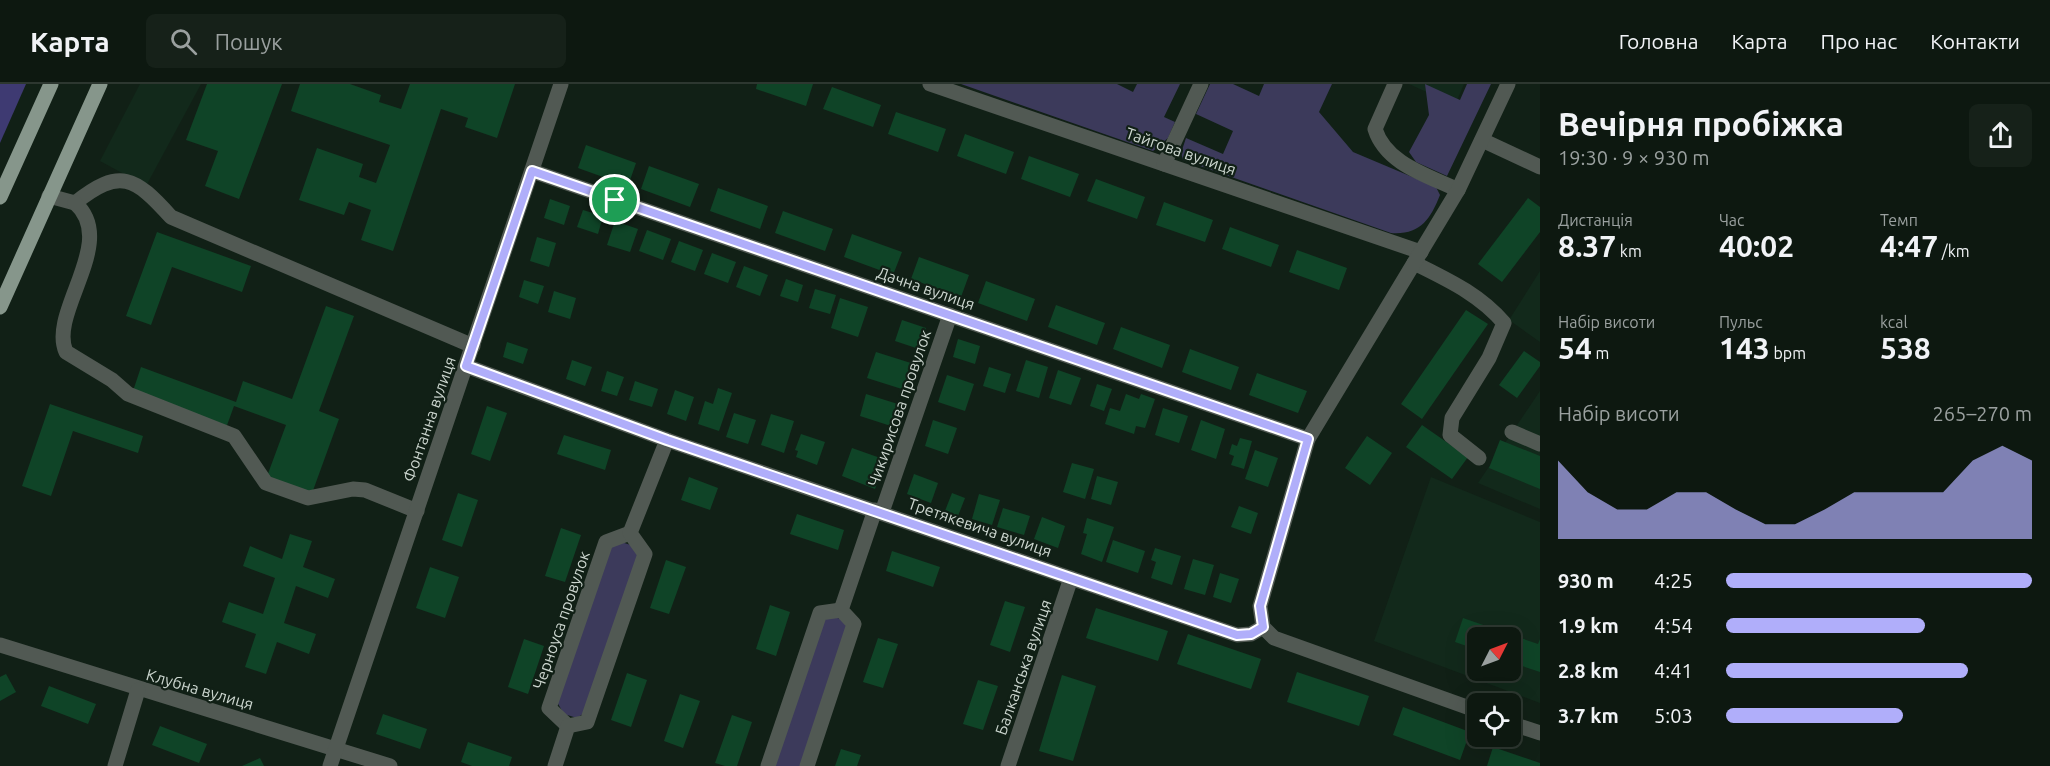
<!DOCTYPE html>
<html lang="uk">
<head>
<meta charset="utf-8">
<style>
  :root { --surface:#0d1810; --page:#162119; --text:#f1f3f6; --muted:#9aa09f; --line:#2d3730; --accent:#b0aefa }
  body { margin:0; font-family:Ubuntu,sans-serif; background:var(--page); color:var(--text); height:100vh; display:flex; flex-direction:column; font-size:22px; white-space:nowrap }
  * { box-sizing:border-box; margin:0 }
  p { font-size:20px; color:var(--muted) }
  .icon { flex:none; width:33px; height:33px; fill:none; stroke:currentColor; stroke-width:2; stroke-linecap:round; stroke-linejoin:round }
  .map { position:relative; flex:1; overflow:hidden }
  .details { display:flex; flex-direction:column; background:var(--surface); width:510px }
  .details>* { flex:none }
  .needle { width:39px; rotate:48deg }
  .controls { position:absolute; left:1467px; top:543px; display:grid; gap:12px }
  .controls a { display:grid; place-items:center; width:54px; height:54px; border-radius:9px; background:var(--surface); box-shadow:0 6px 24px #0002,0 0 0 2px var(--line); font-size:30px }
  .pin { position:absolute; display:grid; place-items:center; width:51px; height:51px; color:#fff; margin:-26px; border:3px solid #fff; border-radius:50%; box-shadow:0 2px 6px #0007 }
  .round { display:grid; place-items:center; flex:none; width:63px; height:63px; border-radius:9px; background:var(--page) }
  .head { display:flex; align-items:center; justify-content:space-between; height:102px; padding:0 18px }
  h1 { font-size:33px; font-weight:600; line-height:45px }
  .metrics { display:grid; grid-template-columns:repeat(3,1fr); gap:9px; height:102px; padding:6px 18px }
  .metrics div { display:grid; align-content:center }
  .metrics b { font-size:30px; font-weight:600 }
  .metrics small { font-size:16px; font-weight:400 }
  .metrics p { font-size:16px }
  .chart { height:168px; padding:12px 18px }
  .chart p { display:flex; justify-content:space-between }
  .chart svg { width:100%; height:108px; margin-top:6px; fill:var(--accent); opacity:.7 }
  ul { padding:0 18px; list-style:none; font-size:20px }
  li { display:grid; grid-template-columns:96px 72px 1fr; align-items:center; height:45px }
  li i { height:15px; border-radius:8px; background:var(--accent) }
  header { display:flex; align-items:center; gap:36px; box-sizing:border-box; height:84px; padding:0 30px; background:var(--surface); border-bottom:2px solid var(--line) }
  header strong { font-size:28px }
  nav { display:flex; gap:33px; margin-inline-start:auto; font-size:21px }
  .search { width:420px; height:54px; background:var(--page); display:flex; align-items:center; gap:15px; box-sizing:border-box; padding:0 21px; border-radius:9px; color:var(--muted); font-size:22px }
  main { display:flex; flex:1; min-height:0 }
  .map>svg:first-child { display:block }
</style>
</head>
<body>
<header>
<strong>Карта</strong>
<div class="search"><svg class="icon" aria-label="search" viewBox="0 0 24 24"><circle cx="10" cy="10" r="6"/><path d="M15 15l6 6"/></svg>Пошук</div>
<nav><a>Головна</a><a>Карта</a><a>Про нас</a><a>Контакти</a></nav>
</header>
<main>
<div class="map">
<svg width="1540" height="682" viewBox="0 0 1540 682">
  <rect width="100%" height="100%" fill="#112016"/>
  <g fill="#12291b" fill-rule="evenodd">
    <path d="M 140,0 L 201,0 L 146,102 L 100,77 Z"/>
    <path d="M 1409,0 L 1464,0 L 1455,21 Z"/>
    <path d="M 1540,187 L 1540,258 L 1509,236 Z"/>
    <path d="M 1540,307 L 1540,425 L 1478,399 Z"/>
    <path d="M 1431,393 L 1540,438 L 1540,619 L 1374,557 ZM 1478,554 L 1510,554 L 1510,586 L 1478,586 Z"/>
  </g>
  <g fill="#3c3a5b">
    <path d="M 961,0 L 1117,0 L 1133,8 L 1137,0 L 1180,0 L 1164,33 L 1175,38 L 1168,54 L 1153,67 Z"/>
    <path d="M 1210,0 L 1233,0 L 1259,12 L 1264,0 L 1332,0 L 1319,28 L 1353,68 L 1436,103 L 1440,111 C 1430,136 1420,151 1391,149 L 1183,76 L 1181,69 L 1186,54 L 1223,70 L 1233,47 L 1196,30 Z"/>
    <path d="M 1425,0 L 1460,16 L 1467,0 L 1491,0 L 1447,92 L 1416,78 L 1409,68 L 1429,31 Z"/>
    <path d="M 618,457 L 634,462 L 639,471 L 587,627 L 577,634 L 564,630 L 557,618 L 610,463 Z"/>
    <path d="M 828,531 L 844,536 L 848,546 L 804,682 L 771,682 L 820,538 Z"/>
  </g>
  <path fill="#3e3a72" d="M 0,0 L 26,0 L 0,59 Z"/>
  <g fill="#0f4427">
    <path d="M 207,0 L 282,0 L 239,115 L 205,102 L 218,67 L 186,56 Z"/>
    <path d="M 300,0 L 350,0 L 381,11 L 379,18 L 401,25 L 410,0 L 515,0 L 497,54 L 465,43 L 468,34 L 441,25 L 393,167 L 361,156 L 371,126 L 349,118 L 344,131 L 299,116 L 317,64 L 363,80 L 359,93 L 376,99 L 390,61 L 291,27 Z"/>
    <path d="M 757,0 L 813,0 L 806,22 L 756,5 Z"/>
    <path d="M 832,3 L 881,21 L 873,43 L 823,25 Z"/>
    <path d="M 896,28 L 946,45 L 938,68 L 888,50 Z"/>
    <path d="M 965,50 L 1014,68 L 1006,90 L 957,72 Z"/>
    <path d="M 586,61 L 636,79 L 628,102 L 578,84 Z"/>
    <path d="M 1029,72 L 1079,90 L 1070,113 L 1021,95 Z"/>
    <path d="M 649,82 L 699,100 L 690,123 L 641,105 Z"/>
    <path d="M 1096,95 L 1145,113 L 1137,135 L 1087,117 Z"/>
    <path d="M 718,104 L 768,122 L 760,145 L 710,127 Z"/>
    <path d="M 1528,114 L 1540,123 L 1540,148 L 1502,198 L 1478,180 Z"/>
    <path d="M 550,115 L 570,122 L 564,141 L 544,134 Z"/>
    <path d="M 1164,118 L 1213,136 L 1205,158 L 1156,141 Z"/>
    <path d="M 583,126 L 603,132 L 598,150 L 577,143 Z"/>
    <path d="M 783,127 L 833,145 L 825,167 L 775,149 Z"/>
    <path d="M 615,137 L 638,145 L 630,168 L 607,161 Z"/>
    <path d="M 1230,143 L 1279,161 L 1271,183 L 1222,165 Z"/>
    <path d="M 647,146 L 671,155 L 663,176 L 639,167 Z"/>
    <path d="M 157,148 L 251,182 L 242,208 L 172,183 L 151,241 L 126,232 Z"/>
    <path d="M 852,150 L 902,168 L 893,191 L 844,173 Z"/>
    <path d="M 537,153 L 556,159 L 549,183 L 530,177 Z"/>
    <path d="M 679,157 L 703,166 L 695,187 L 671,178 Z"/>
    <path d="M 1297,166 L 1347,184 L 1339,206 L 1289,188 Z"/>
    <path d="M 712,169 L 736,178 L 728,199 L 704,190 Z"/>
    <path d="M 919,173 L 969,191 L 961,213 L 911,195 Z"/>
    <path d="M 744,182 L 768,191 L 760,212 L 736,203 Z"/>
    <path d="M 786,195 L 803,201 L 798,218 L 780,212 Z"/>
    <path d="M 524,196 L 544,202 L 538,220 L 519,213 Z"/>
    <path d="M 986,197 L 1035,215 L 1027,237 L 978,219 Z"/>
    <path d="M 815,205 L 836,211 L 830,230 L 809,224 Z"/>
    <path d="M 554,207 L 576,214 L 570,235 L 548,228 Z"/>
    <path d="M 840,214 L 868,223 L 858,253 L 831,244 Z"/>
    <path d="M 1056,221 L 1105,239 L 1097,261 L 1048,243 Z"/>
    <path d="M 326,222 L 354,232 L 319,327 L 339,335 L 311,412 L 266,395 L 286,341 L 234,322 L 226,344 L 132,310 L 141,283 L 236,318 L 243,297 L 292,315 Z"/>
    <path d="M 1466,226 L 1488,240 L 1422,335 L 1401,320 Z"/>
    <path d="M 902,236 L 926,244 L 919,265 L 895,257 Z"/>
    <path d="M 1121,243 L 1170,261 L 1162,284 L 1113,265 Z"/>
    <path d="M 958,255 L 980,262 L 975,280 L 953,273 Z"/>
    <path d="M 507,258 L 528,265 L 523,280 L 503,273 Z"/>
    <path d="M 1190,265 L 1239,283 L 1231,306 L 1182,288 Z"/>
    <path d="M 1524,267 L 1540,278 L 1540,282 L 1517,314 L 1499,301 Z"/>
    <path d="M 876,268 L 914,280 L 905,306 L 867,294 Z"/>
    <path d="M 572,276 L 592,283 L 585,302 L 566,295 Z"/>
    <path d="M 1026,276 L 1048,283 L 1039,314 L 1016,307 Z"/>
    <path d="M 989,283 L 1011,290 L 1005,309 L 983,302 Z"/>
    <path d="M 1058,286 L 1081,294 L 1071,321 L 1049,314 Z"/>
    <path d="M 607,287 L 624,293 L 617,312 L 601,307 Z"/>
    <path d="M 1257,289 L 1307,307 L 1298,329 L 1249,311 Z"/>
    <path d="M 947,291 L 974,300 L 965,327 L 938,318 Z"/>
    <path d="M 635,297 L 658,305 L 652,323 L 629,316 Z"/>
    <path d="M 1097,300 L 1112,305 L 1104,327 L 1090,322 Z"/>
    <path d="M 718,304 L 732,309 L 719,347 L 698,340 L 705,317 L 713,320 Z"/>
    <path d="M 675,306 L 694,313 L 686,337 L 667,330 Z"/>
    <path d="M 866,310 L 901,321 L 894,343 L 860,332 Z"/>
    <path d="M 1126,310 L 1139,315 L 1141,310 L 1155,315 L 1145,344 L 1136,342 L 1134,350 L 1105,340 L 1110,324 L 1120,327 Z"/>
    <path d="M 50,320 L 143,352 L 138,369 L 73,347 L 51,412 L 22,402 Z"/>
    <path d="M 487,322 L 507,329 L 490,377 L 471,370 Z"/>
    <path d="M 1163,324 L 1188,332 L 1179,359 L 1155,351 Z"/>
    <path d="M 734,329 L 756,336 L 748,360 L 726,353 Z"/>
    <path d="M 771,330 L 794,337 L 784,369 L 761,361 Z"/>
    <path d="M 933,336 L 957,344 L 948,370 L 925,362 Z"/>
    <path d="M 1201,336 L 1225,345 L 1216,375 L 1191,366 Z"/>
    <path d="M 1422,341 L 1468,373 L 1452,395 L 1406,363 Z"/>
    <path d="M 801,350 L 825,358 L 817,381 L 796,373 L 798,367 L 795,366 Z"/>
    <path d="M 564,351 L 611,366 L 605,386 L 557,370 Z"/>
    <path d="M 1367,352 L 1392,369 L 1370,401 L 1345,384 Z"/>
    <path d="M 1240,354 L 1252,357 L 1244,385 L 1231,381 L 1234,372 L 1229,370 L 1232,360 L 1237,362 Z"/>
    <path d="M 1500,356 L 1540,372 L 1540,405 L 1489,384 Z"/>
    <path d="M 852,364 L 886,376 L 875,405 L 842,392 Z"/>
    <path d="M 1255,366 L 1278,374 L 1268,403 L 1245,395 Z"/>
    <path d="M 1072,379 L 1094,385 L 1085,415 L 1063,408 Z"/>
    <path d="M 914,390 L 938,399 L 931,419 L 907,410 Z"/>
    <path d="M 1097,392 L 1118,398 L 1111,421 L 1091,415 Z"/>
    <path d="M 689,393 L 718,404 L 710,426 L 681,416 Z"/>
    <path d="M 458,409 L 478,416 L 462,463 L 442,456 Z"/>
    <path d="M 952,409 L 965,414 L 958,432 L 945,427 Z"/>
    <path d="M 979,410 L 1000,416 L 992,441 L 972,435 Z"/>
    <path d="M 1239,422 L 1258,429 L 1251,450 L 1231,443 Z"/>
    <path d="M 1003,424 L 1030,432 L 1024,451 L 997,443 Z"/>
    <path d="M 797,430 L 844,446 L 838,466 L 790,450 Z"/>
    <path d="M 1042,433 L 1065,442 L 1058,464 L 1034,455 Z"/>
    <path d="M 1087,434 L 1114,443 L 1102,478 L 1081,470 L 1087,450 L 1083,449 Z"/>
    <path d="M 561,444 L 581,451 L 565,498 L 545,492 Z"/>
    <path d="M 290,450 L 312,457 L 303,483 L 335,495 L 328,514 L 296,502 L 284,539 L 316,550 L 309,570 L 277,558 L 266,590 L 245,583 L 256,550 L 222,538 L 229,518 L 263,530 L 275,494 L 243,482 L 250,462 L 282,475 Z"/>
    <path d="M 1113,456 L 1145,467 L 1138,489 L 1106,478 Z"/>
    <path d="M 1155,464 L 1181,472 L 1172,501 L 1151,494 L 1156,478 L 1151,476 Z"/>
    <path d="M 892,467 L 940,483 L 933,503 L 886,487 Z"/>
    <path d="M 1193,475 L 1214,481 L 1205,511 L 1184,505 Z"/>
    <path d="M 666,476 L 686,483 L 669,530 L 650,524 Z"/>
    <path d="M 430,483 L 459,493 L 445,534 L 416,524 Z"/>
    <path d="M 1220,489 L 1239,495 L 1231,519 L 1213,513 Z"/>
    <path d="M 1005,517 L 1025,523 L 1010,568 L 990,561 Z"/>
    <path d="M 770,521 L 790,528 L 776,572 L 756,565 Z"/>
    <path d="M 1096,524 L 1168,547 L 1158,577 L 1086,554 Z"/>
    <path d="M 1463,534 L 1538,560 L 1540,555 L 1540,588 L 1510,578 L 1510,554 L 1478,554 L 1478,566 L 1455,558 Z"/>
    <path d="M 1188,550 L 1261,575 L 1251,605 L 1177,580 Z"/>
    <path d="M 878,554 L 898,560 L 883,604 L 863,598 Z"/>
    <path d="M 524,555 L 544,562 L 528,610 L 508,603 Z"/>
    <path d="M 1297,588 L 1369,612 L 1359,642 L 1287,618 Z"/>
    <path d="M 627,589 L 647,596 L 631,643 L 611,636 Z"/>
    <path d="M 6,590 L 16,608 L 0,617 L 0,593 Z"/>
    <path d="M 1062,591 L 1096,602 L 1073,677 L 1039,667 Z"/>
    <path d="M 978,596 L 998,602 L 983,646 L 963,640 Z"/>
    <path d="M 49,602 L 96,620 L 88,640 L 41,622 Z"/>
    <path d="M 680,610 L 700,617 L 683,664 L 664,657 Z"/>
    <path d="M 1403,623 L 1470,648 L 1460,676 L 1393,651 Z"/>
    <path d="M 383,630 L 427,645 L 420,665 L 376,650 Z"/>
    <path d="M 732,631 L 752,638 L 737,682 L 725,682 L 715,679 Z"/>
    <path d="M 160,642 L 207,660 L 199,679 L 152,661 Z"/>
    <path d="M 468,658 L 512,673 L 509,682 L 472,682 L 461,678 Z"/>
    <path d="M 1493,663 L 1540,679 L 1540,682 L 1487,682 Z"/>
    <path d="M 841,665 L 861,671 L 857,682 L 835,682 Z"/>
    <path d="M 260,674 L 264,682 L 242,682 Z"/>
  </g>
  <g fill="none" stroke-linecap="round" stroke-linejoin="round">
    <g stroke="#515953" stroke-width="15">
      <path d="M 930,0 L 1421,168"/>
      <path d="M 1395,0 L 1375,45 C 1386,80 1427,91 1458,106"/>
      <path d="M 1482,56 L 1540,83"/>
      <path d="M 1164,80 L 1201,0"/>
      <path d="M 532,87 L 1308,355"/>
      <path d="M 49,112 L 75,119 C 120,83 135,93 171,133 L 473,262"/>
      <path d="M 75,119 C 119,158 48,228 66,268 L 112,296 L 128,310 L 234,352 L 266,399 L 308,414 L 353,405 L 365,406 L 417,427"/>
      <path d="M 1414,179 C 1448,196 1479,210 1504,239 L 1489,274 L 1452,334 L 1450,351 L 1479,374"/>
      <path d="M 466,282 L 667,356 L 1237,551 L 1251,550 L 1263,543"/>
      <path d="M 1512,348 L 1540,360"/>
      <path d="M 882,428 L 950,231"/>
      <path d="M 0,561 L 390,682"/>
      <path d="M 1478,627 L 1274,554 L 1263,543 L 1260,522 L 1308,355 L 1458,106 L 1508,0"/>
      <path d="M 1510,639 L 1540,649"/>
      <path d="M 568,642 L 549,624 L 606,458 L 630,449"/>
      <path d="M 115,682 L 138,606"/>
      <path d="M 330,682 L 561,0"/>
      <path d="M 555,682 L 568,642 L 587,638 L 645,470 L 630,449 L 667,356"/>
      <path d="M 768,682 L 820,529 L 841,526"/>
      <path d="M 807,682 L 854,540 L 841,526 L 875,426"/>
      <path d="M 1008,682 L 1071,494"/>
    </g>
    <g stroke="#86968b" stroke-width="15">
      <path d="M 0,113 L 51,0"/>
      <path d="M 0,223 L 100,0"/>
    </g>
  </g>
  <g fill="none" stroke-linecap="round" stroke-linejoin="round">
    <g stroke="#fff" stroke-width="12">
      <path id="route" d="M 532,87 L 1308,355 L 1260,522 L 1263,543 L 1251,550 L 1237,551 L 667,356 L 466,282 Z"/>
    </g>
    <use href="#route" stroke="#b0aefa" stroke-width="8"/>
  </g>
  <g text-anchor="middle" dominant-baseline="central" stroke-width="4.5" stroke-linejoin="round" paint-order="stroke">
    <g font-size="16" fill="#ccd6cf" stroke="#112016">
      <text transform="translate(1181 67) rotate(19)">Тайгова вулиця</text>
      <text transform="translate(926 204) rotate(19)">Дачна вулиця</text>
      <text transform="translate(899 324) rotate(-71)">Чикирисова провулок</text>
      <text transform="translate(429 335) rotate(-71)">Фонтанна вулиця</text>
      <text transform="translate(980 443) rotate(19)">Третякевича вулиця</text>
      <text transform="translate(561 536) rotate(-71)">Черноуса провулок</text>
      <text transform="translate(1023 583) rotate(-71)">Балканська вулиця</text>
      <text transform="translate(200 605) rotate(16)">Клубна вулиця</text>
    </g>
  </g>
</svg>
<div class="controls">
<a><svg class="needle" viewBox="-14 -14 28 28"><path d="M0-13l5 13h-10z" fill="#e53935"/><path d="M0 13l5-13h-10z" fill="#9aa09f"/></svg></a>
<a><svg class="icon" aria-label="locate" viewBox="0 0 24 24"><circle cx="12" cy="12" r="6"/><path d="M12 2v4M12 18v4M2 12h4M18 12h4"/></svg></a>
</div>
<div class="pin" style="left:615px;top:116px;background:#1e9e55"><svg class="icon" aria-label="arrive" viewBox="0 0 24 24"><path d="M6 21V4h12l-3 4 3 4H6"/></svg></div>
</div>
<section class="details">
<div class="head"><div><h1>Вечірня пробіжка</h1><p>19:30 · 9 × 930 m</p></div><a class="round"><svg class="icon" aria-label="share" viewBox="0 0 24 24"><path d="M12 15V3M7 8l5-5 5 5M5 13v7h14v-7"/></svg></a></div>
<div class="metrics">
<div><p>Дистанція</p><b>8.37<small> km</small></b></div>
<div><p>Час</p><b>40:02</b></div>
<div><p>Темп</p><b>4:47<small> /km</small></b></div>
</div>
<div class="metrics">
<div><p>Набір висоти</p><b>54<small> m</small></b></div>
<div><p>Пульс</p><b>143<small> bpm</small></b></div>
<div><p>kcal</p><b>538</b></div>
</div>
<div class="chart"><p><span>Набір висоти</span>265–270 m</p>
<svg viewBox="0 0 160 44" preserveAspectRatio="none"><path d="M0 44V12L10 25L20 32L30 32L40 25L50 25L60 32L70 38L80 38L90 32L100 25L110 25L120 25L130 25L140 12L150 6L160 12V44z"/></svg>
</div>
<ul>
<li><b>930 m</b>4:25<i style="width:100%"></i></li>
<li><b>1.9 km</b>4:54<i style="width:65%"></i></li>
<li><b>2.8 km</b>4:41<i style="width:79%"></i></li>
<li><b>3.7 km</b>5:03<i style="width:58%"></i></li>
</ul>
</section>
</main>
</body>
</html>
